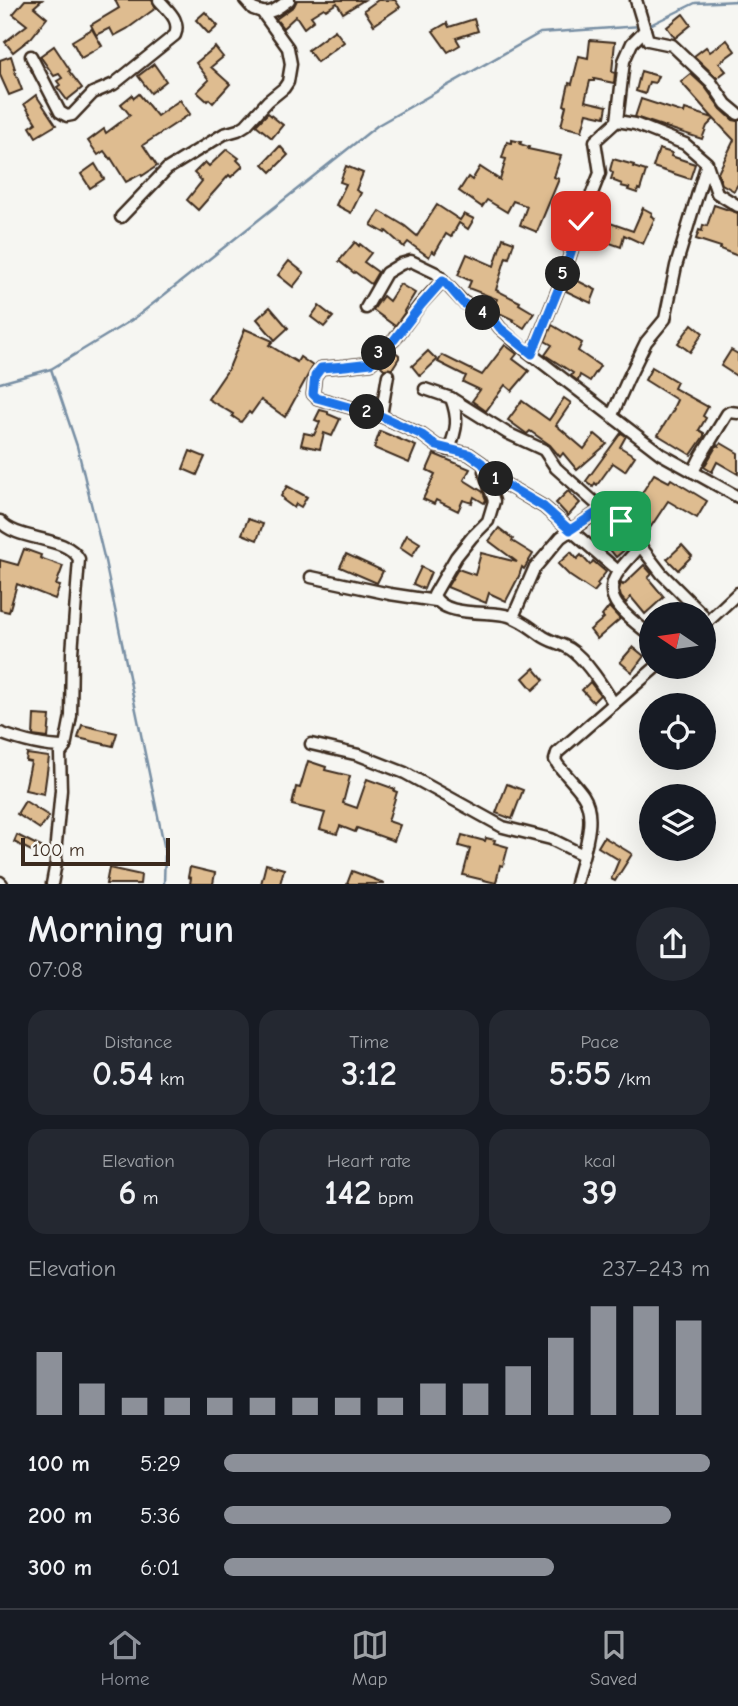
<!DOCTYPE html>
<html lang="en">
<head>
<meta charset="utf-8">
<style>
  :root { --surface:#171b24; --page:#242831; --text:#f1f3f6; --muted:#9ea1a6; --line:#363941; --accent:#8c9099 }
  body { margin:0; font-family:"Comic Neue",sans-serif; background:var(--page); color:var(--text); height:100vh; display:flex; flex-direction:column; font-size:26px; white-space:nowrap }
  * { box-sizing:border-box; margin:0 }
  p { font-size:23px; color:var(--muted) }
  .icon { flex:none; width:38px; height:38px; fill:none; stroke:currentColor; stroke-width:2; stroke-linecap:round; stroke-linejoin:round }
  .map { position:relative; height:884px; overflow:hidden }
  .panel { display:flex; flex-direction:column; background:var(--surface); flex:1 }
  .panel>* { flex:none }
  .needle { width:46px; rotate:283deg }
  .fabs { position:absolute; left:639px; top:602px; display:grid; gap:14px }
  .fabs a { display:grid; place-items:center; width:77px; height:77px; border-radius:50%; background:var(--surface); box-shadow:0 7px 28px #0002; font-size:35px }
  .scale { position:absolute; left:21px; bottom:18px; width:149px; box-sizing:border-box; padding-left:7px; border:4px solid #3b2a1e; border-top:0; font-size:19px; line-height:24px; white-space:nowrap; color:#3b2a1e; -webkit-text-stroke:5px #f6f6f2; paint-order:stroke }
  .pin { position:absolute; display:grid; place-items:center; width:60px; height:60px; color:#fff; margin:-30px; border-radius:14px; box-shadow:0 4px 10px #0006 }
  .km { position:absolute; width:35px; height:35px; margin:-18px; border-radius:50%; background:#222; color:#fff; font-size:19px; line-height:35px; text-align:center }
  .round { display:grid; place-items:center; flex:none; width:74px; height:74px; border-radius:37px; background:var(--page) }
  .summary { display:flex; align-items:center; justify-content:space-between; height:119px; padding:0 28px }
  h1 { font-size:38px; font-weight:700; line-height:52px }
  .metrics { display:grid; grid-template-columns:repeat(3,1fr); gap:10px; height:119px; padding:7px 28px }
  .metrics div { display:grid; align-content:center; border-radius:18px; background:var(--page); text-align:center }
  .metrics b { font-size:35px; font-weight:700 }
  .metrics small { font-size:19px; font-weight:400 }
  .metrics p { font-size:19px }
  .chart { height:196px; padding:14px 28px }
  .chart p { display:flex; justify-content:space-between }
  .chart svg { width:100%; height:126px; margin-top:7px; stroke:var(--accent); stroke-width:6 }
  ul { padding:0 28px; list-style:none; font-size:23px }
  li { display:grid; grid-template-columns:112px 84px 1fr; align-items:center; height:52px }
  li i { height:18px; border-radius:9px; background:var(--accent) }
  .tab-bar { display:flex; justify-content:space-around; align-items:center; height:98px; border-top:2px solid var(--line); background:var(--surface); font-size:19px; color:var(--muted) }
  .tab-bar a { display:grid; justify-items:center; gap:4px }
  .tab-bar .current { color:var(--accent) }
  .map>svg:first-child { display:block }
</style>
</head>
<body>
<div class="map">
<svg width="738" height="884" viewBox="0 0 738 884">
  <rect width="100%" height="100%" fill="#f6f6f2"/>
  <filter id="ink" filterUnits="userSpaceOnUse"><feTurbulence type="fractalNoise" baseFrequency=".0143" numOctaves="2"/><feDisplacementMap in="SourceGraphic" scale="14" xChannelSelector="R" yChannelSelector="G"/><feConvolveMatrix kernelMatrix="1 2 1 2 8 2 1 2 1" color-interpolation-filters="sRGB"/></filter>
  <g filter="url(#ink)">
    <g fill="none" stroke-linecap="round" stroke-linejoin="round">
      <g stroke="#788fa4" stroke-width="2.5">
        <path d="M 648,26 L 695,3 L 738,1"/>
        <path d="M 51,369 L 77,446 L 105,561 L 165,850 L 164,884"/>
        <path d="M 0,383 L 51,369 L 135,318 L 378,125 L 540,33 L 641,26"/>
      </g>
    </g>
    <g fill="#debc90" stroke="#3b2a1e" stroke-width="2">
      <path d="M 25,0 L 42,0 L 34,7 L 47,18 L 31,38 L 13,52 L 5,42 L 27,25 L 13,14 Z"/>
      <path d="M 115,0 L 152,0 L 156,8 L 127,29 L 114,36 L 110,28 L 96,35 L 91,25 L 119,8 Z"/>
      <path d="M 297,0 L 364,0 L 343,13 L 337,3 L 326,10 L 324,8 L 311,16 L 314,20 L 304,28 L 296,16 L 283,28 L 276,19 L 294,6 Z"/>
      <path d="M 378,0 L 395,0 L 400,7 L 374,25 L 364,10 Z"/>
      <path d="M 205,12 L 218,26 L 209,34 L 196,20 Z"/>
      <path d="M 683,14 L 691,25 L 675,38 L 667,27 Z"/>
      <path d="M 474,19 L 478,31 L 456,38 L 460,45 L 448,52 L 433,31 L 447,23 L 449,27 Z"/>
      <path d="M 92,29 L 102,46 L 81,58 L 72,41 Z"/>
      <path d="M 335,30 L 344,42 L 317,62 L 308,50 Z"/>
      <path d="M 590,40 L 615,42 L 612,72 L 615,73 L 614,83 L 594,79 L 594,81 L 590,81 L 585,101 L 607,106 L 605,117 L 587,113 L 582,131 L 561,126 L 566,106 L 564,105 L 569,83 L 572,84 L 579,56 L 588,58 Z"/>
      <path d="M 727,40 L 735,51 L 719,63 L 726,71 L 717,78 L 694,56 L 706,47 L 710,52 Z"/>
      <path d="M 54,46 L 70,70 L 69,71 L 82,88 L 67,100 L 57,87 L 60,85 L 57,81 L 62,78 L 59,74 L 54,76 L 40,56 Z"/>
      <path d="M 215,47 L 223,57 L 211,67 L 230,84 L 213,103 L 209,99 L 207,101 L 197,92 L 209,80 L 196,63 Z"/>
      <path d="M 11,56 L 15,69 L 14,69 L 22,90 L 9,95 L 0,75 L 0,60 Z"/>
      <path d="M 154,64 L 166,81 L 151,93 L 138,76 Z"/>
      <path d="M 641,71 L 658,76 L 655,83 L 649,82 L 645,94 L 636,91 Z"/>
      <path d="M 691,74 L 705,87 L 721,109 L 733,120 L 738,121 L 738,184 L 734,191 L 722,184 L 718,173 L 734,140 L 714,119 L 707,126 L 702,139 L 635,117 L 641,99 L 684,113 L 685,109 L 713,118 L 681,82 Z"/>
      <path d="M 139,94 L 157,116 L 180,100 L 190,114 L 143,145 L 157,166 L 142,176 L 141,174 L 126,182 L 111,158 L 110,159 L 104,151 L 98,155 L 88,141 L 104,129 L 106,133 L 130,115 L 121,104 L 132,95 L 134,98 Z"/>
      <path d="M 36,95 L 56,125 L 36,137 L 30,127 L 36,123 L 24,104 Z"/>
      <path d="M 268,113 L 283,125 L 272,138 L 256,125 Z"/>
      <path d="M 512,140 L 521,142 L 520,144 L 529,147 L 528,149 L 561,156 L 554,177 L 559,179 L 537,232 L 520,225 L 527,206 L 513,201 L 507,212 L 487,200 L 482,207 L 459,191 L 468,177 L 472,180 L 480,167 L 500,180 L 506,159 L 502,158 L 507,142 L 512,143 Z"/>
      <path d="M 280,146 L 288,155 L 271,172 L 263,164 Z"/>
      <path d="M 227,149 L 239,158 L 237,160 L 243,166 L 231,177 L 229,175 L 198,210 L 187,200 L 202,181 L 194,173 L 205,162 L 209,166 Z"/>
      <path d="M 659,149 L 672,153 L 671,156 L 695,164 L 690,179 L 653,167 Z"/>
      <path d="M 613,159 L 634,165 L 633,167 L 646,171 L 640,190 L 638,189 L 637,193 L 628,190 L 629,188 L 621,186 L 622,184 L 614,181 L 614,180 L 611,179 L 613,173 L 610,170 Z"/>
      <path d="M 95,164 L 104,179 L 90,188 L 81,174 Z"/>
      <path d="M 346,166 L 363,173 L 356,190 L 361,193 L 351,213 L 336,205 L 346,184 L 340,182 Z"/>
      <path d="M 437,205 L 460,220 L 464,214 L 474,219 L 468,229 L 459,223 L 451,237 L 446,234 L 435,253 L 432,251 L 429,257 L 408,242 L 404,247 L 386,231 L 385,233 L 371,225 L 380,211 L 405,226 L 417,236 Z"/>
      <path d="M 714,205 L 738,213 L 738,256 L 720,249 L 721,247 L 696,239 L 699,230 L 702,231 L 703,225 L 707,226 Z"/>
      <path d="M 643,208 L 652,213 L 651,216 L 655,218 L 643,244 L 624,235 L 621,247 L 587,235 L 593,217 L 633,231 Z"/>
      <path d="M 503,238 L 514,242 L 509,258 L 506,257 L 496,290 L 520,302 L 519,304 L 534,313 L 524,328 L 513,321 L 514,320 L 497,312 L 498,308 L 494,306 L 497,299 L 468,288 L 471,281 L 458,275 L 467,254 L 494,266 Z"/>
      <path d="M 355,242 L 359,246 L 360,244 L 371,253 L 364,262 L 378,272 L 371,284 L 355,272 L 354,273 L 339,261 Z"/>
      <path d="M 289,261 L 304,273 L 293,287 L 278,275 Z"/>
      <path d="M 572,278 L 596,290 L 591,303 L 566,291 Z"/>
      <path d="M 400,284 L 415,293 L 404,311 L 405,312 L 395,326 L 373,310 L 383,296 L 389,301 Z"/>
      <path d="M 319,306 L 333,317 L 324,327 L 311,317 Z"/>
      <path d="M 270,307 L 288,328 L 275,340 L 257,319 Z"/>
      <path d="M 692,324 L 703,333 L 690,352 L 678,343 Z"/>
      <path d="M 552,325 L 582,343 L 578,351 L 600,366 L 590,381 L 580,375 L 578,381 L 571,376 L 573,373 L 545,355 L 552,345 L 545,341 Z"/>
      <path d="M 245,329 L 273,341 L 269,345 L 297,362 L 300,357 L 313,366 L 285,417 L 261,400 L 251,414 L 249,412 L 241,422 L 232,416 L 233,414 L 208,399 L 229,368 Z"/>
      <path d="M 505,345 L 517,354 L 513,359 L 529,371 L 512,391 L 505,385 L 486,411 L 472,401 L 480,390 L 463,382 L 466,376 L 438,362 L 442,355 L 482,375 Z"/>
      <path d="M 393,350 L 399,355 L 399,358 L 392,369 L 384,369 L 381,366 L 382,364 L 387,355 Z"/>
      <path d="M 731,350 L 738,354 L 738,377 L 721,366 Z"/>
      <path d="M 428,351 L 437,360 L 420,376 L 412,366 Z"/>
      <path d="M 652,367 L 677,382 L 674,388 L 708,407 L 703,416 L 706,418 L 699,430 L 704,433 L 704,436 L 691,455 L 658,435 L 674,409 L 673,408 L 677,400 L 645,380 Z"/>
      <path d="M 564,398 L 571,403 L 556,425 L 584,449 L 595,434 L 607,444 L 577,470 L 563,453 L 560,457 L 550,445 L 530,431 L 527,434 L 508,420 L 522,401 L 549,420 Z"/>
      <path d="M 320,410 L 328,412 L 328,414 L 340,419 L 332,436 L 324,433 L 320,449 L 301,445 L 304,433 L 314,435 L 320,422 L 315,420 Z"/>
      <path d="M 380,431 L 416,446 L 409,463 L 374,448 Z"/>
      <path d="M 621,433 L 626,436 L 620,447 L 635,456 L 625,471 L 613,463 L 597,485 L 595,483 L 593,487 L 586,481 Z"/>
      <path d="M 721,443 L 738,453 L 738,474 L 717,462 L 712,472 L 704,467 L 717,445 L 719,446 Z"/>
      <path d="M 190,451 L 205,457 L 197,475 L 183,469 Z"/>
      <path d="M 434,454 L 470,469 L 464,480 L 483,492 L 486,500 L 484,503 L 474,497 L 472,503 L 463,500 L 458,511 L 436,500 L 434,504 L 423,499 L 435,474 L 427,470 Z"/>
      <path d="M 654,474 L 669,482 L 671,479 L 707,501 L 697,518 L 668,501 L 648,531 L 618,510 L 629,501 L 633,507 Z"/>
      <path d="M 287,486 L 307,497 L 301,507 L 296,504 L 294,508 L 283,500 L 284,499 L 281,496 Z"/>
      <path d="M 568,491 L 580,503 L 568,516 L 556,503 Z"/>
      <path d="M 248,519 L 263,524 L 257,540 L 242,534 Z"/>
      <path d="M 609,522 L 629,546 L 616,557 L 596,532 Z"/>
      <path d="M 499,528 L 513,539 L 512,541 L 533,554 L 524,569 L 522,567 L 519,576 L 506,601 L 489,593 L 486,603 L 447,587 L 458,569 L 475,575 L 481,553 L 517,562 L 489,541 Z"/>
      <path d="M 407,535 L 420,543 L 412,556 L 400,548 Z"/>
      <path d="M 682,545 L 692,556 L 678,570 L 667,559 Z"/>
      <path d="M 24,549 L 41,555 L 40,558 L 63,566 L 56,585 L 60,586 L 55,599 L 17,584 L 9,612 L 0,610 L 0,560 L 18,565 Z"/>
      <path d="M 571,552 L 577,559 L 581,555 L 590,565 L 593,561 L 606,572 L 597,584 L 599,586 L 594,592 L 570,576 L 558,564 Z"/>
      <path d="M 346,554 L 383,571 L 377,583 L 340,567 Z"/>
      <path d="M 644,565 L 652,574 L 648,578 L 664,597 L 645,614 L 631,597 L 626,603 L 621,597 L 619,590 L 621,583 L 623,585 Z"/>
      <path d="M 421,567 L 431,572 L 424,589 L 413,584 Z"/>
      <path d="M 609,607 L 620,619 L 597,639 L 590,630 L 604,618 L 602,616 Z"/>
      <path d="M 633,647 L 644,656 L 632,672 L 620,662 Z"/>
      <path d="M 534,668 L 544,680 L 533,690 L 523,678 Z"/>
      <path d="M 590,682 L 600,695 L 593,702 L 582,690 Z"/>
      <path d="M 34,715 L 50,716 L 48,738 L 33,736 Z"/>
      <path d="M 82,725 L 117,733 L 113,746 L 78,738 Z"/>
      <path d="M 27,754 L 49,757 L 44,794 L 25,790 L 31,762 L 26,761 Z"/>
      <path d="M 308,761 L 326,767 L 325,770 L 350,776 L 343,803 L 357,808 L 367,779 L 395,789 L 394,791 L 397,792 L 388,821 L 400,825 L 394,841 L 357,828 L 355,832 L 340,826 L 337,834 L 320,829 L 325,813 L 292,805 L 296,787 L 300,788 Z"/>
      <path d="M 507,784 L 523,790 L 512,819 L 496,813 Z"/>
      <path d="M 25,801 L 49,816 L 40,829 L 17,814 Z"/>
      <path d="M 17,835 L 43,848 L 39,855 L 14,842 Z"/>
      <path d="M 462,835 L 485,841 L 486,838 L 495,840 L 494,843 L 508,847 L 503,866 L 500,865 L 496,883 L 463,875 L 470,849 L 459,846 Z"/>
      <path d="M 604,837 L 632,854 L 615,881 L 611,879 L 619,860 L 598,847 Z"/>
      <path d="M 266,864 L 284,869 L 280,884 L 261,884 Z"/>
      <path d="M 190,867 L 215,873 L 213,884 L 190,884 L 191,878 L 188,877 Z"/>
      <path d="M 109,868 L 141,875 L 140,884 L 106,884 Z"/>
      <path d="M 352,871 L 384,883 L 384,884 L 347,884 Z"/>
    </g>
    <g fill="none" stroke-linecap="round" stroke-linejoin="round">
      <g stroke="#3b2a1e" stroke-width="15">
        <g id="minor">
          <path d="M 636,0 L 645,30"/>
          <path d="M 262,12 C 273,14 280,6 289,0"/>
          <path d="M 31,56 L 60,112 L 67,116 L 72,115 L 93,93 L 114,84 L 175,35 C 181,20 168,11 159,0"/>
          <path d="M 707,164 L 717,193 L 738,206"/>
          <path d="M 121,217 L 167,169 L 224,134 L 238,130 L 246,125 L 268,101 L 284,88 L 288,82 L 291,64 L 288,48 L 262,12 L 253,9 L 245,0"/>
          <path d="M 443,280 L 420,305 L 394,340 L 381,350 L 377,358 L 371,363 L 345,366 L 321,368 L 315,376 L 313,394 L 317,398 L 381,416 L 422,435 L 437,446 L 469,454 L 482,463 L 493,477 L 544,507 L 618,571"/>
          <path d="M 366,308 L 386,273 L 401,264 L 411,261 L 436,273 L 463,302 L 494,320 L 500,328 L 518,344 L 661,454 L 738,497"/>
          <path d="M 532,354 L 562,280 L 581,221 L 600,173 L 595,141 L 617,121 L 624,61 L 632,43 L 645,30 L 648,40 L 672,45 L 711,82 L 726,104 L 738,114"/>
          <path d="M 425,389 L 451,398 C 459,420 457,428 449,450"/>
          <path d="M 451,398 L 507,433 L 544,450 L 556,468 L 602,509 L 621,521 L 662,574 L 702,614"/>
          <path d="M 612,415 L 628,379 L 646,342 L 665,319 L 676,266 L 707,163 L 685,144 L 635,124 L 617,121"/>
          <path d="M 381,416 L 388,375"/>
          <path d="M 484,471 L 494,501 L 488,521 L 472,537 L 456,557 L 434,595 C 443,618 490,610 509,616 C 522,620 531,628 541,635 C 550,642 561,643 570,649 C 586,659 604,688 614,704"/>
          <path d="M 693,472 L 700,458 L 727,414 L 730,412 L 738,413"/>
          <path d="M 0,521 C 17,542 66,535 79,559 L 72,653 L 71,716 L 65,747"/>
          <path d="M 641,545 C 634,554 625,562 619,571 C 597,600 631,618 651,636"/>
          <path d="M 311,577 L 390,594 L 436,601"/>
          <path d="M 513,617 L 534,569 L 561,537 L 602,509"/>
          <path d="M 704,625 L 738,593"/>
          <path d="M 0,733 C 21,741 42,747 65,747 L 60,754 L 61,790 L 56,843 L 56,863 L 52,884"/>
          <path d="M 311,744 L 359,755 L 405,773 L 503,827 L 551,839 L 583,855"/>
          <path d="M 0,882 L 2,884"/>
          <path d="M 576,884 C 581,858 599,819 583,795 C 577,786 565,774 558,765 L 555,760 L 557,753 L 656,667"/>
        </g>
      </g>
      <use href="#minor" stroke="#f6f6f2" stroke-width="10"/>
    </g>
  </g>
  <g fill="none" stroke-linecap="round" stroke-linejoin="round" filter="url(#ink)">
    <g stroke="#fff" stroke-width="14">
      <path id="route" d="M 581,221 L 562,280 L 532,354 L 500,328 L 494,320 L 463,303 L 443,280 L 421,305 L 394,340 L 381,350 L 377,358 L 371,363 L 345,366 L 321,368 L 315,376 L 313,394 L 317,398 L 381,416 L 422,435 L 437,446 L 469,454 L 482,463 L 493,477 L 544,507 L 570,530 L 602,509 L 621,521"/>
    </g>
    <use href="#route" stroke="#1a73e8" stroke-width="9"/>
  </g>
</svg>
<div class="fabs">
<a><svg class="needle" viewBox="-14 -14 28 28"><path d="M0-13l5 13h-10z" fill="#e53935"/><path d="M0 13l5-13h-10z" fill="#9ea1a6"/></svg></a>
<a><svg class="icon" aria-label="locate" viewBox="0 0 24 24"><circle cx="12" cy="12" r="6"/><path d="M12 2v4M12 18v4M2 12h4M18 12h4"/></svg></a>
<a><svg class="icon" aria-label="layers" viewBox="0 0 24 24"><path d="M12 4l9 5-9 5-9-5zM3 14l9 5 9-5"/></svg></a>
</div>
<div class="scale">100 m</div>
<div class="pin" style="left:621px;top:521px;background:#1e9e55"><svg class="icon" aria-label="arrive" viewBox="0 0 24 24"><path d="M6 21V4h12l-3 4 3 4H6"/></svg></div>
<div class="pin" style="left:581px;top:221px;background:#d93025"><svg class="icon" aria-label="check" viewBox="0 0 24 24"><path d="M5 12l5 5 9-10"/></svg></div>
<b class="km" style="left:496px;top:479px">1</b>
<b class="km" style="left:367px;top:412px">2</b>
<b class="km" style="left:379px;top:353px">3</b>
<b class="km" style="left:483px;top:313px">4</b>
<b class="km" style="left:563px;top:274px">5</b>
</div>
<section class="panel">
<div class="summary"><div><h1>Morning run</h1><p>07:08</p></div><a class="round"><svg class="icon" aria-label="share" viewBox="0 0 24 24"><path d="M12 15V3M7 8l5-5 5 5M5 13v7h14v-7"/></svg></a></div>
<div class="metrics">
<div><p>Distance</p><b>0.54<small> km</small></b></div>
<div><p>Time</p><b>3:12</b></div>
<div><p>Pace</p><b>5:55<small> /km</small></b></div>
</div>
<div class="metrics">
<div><p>Elevation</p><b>6<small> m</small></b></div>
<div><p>Heart rate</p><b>142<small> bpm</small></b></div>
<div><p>kcal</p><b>39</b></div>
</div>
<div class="chart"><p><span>Elevation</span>237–243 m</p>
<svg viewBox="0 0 160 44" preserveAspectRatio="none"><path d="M5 44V22M15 44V33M25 44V38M35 44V38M45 44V38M55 44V38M65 44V38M75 44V38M85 44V38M95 44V33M105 44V33M115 44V27M125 44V17M135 44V6M145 44V6M155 44V11"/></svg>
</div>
<ul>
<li><b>100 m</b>5:29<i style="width:100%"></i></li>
<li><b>200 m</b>5:36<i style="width:92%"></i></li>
<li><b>300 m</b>6:01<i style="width:68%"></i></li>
</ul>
</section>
<nav class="tab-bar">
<a class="current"><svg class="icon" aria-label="home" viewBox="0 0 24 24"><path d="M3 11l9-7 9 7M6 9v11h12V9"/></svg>Home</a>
<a><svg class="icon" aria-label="map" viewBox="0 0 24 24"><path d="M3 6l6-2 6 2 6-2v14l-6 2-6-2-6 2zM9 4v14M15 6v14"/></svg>Map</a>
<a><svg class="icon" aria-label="saved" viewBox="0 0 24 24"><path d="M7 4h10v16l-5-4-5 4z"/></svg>Saved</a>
</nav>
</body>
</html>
